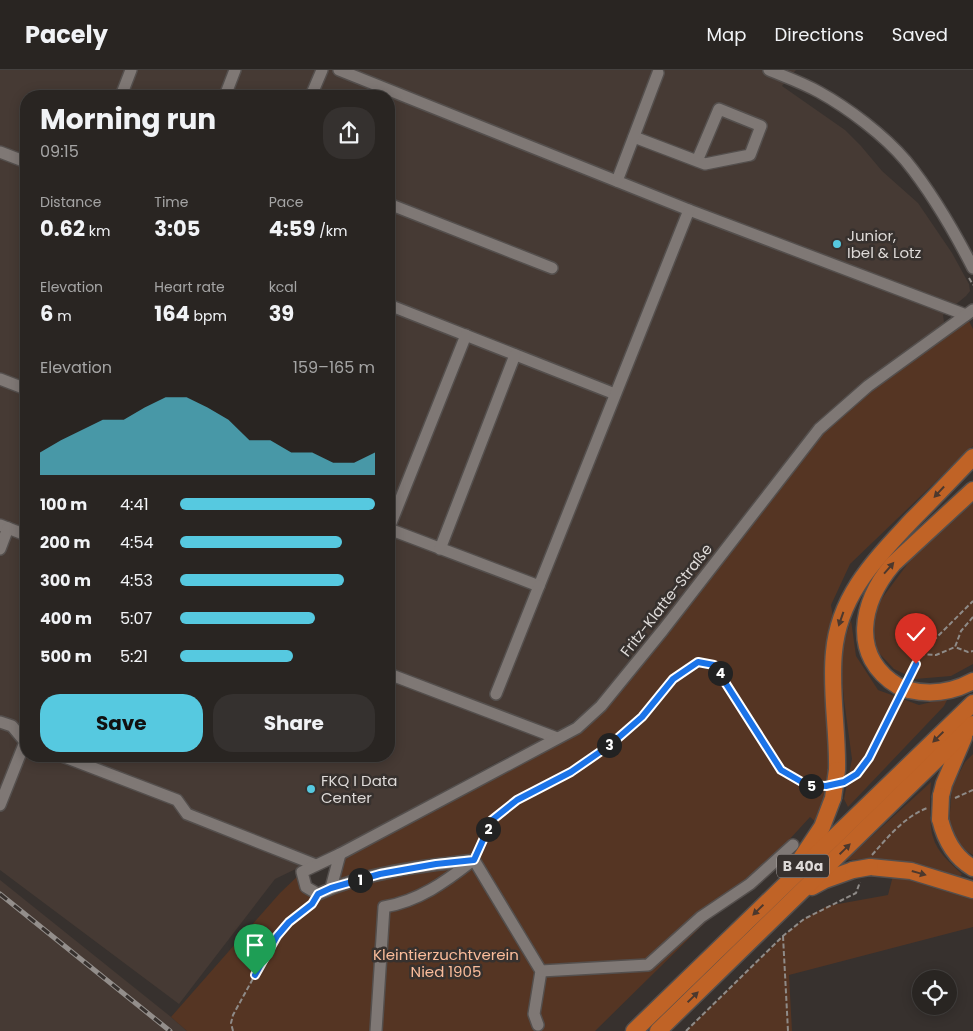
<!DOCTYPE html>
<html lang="en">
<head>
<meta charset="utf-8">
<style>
  :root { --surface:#292522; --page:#35312f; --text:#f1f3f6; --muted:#a5a5a5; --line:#454240; --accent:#56c9e0 }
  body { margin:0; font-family:Poppins,sans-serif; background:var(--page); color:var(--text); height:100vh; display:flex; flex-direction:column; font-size:19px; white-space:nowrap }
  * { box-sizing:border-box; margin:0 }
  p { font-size:16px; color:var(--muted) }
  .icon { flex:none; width:28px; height:28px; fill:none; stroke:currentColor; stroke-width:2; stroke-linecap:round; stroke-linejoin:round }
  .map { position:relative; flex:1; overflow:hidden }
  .sheet { position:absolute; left:20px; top:20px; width:375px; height:672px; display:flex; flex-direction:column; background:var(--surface); border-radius:20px; box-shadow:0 2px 12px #0003,0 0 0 1px var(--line) }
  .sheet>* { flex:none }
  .fabs { position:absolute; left:912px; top:900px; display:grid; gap:10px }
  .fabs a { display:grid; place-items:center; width:45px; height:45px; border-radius:50%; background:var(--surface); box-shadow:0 2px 12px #0003,0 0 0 1px var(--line); font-size:25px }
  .pin { position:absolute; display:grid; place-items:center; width:42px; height:42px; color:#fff; margin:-51px -21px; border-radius:50% 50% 50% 0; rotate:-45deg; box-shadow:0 0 5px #0007 }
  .pin .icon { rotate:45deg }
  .km { position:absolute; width:25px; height:25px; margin:-12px; border-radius:50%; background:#222; color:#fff; font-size:14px; line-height:25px; text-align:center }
  .round { display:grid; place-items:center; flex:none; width:52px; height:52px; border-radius:20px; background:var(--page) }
  .head { display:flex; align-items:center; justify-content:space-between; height:85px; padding:0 20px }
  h1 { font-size:28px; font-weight:700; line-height:38px }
  .metrics { display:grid; grid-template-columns:repeat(3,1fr); gap:8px; height:85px; padding:5px 20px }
  .metrics div { display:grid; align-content:center }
  .metrics b { font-size:21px; font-weight:700 }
  .metrics small { font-size:14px; font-weight:400 }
  .metrics p { font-size:14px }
  .chart { height:140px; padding:10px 20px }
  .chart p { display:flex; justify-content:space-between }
  .chart svg { width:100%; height:90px; margin-top:5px; fill:var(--accent); opacity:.7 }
  .cta { display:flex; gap:10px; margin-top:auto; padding:10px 20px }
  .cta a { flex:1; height:58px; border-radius:20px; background:var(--accent); color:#111; font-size:20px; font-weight:700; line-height:58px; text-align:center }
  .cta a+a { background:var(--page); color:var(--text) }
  ul { padding:0 20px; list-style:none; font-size:16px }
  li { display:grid; grid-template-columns:80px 60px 1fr; align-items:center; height:38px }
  li i { height:12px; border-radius:6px; background:var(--accent) }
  header { display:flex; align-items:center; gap:30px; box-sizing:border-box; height:70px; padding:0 25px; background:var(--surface); border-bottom:1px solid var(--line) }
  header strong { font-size:24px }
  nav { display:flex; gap:28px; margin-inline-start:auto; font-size:18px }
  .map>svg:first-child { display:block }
</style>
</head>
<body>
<header>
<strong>Pacely</strong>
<nav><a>Map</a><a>Directions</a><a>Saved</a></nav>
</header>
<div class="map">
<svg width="973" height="961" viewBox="0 0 973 961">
  <rect width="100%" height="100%" fill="#37312e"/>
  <g fill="#463a34" fill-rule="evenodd">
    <path d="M 0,0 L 796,0 L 782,16 L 845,60 L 861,76 L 882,101 L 918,133 L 952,183 L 969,214 L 970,221 L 966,226 L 943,245 L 944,252 L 940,257 L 865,311 L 819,351 L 603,626 L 585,644 L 558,661 L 503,689 L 331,782 L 275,809 L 179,934 L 0,800 ZM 26,26 L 389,26 L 389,686 L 26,686 Z"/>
    <path d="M 0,810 L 171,947 L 187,961 L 0,961 Z"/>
  </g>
  <g fill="#553523">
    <path d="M 966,245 L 973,259 L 973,376 L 850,494 L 831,535 L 836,566 L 836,651 L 822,757 L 810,747 L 788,771 L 595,961 L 187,961 L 171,947 L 280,823 L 302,802 L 306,818 L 331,818 L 340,784 L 577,658 L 819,359 Z"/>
    <path d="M 973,433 L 973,594 L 951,606 L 915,609 L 894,599 L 877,581 L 873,554 L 877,535 L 923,473 Z"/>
    <path d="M 851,550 L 856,586 L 878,620 L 919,635 L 948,628 L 944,636 L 848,737 L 844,729 L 852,689 L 844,630 L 840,585 Z"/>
    <path d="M 973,684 L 973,785 L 959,776 L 949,755 L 952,717 L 965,692 Z"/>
    <path d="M 931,712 C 930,724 929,755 933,767 C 937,782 951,794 962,804 L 958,809 L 924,796 L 885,789 L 846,790 Z"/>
    <path d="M 895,798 L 973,820 L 973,857 L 789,905 L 792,961 L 686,961 L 783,866 L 804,849 L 827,836 L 888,825 Z"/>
  </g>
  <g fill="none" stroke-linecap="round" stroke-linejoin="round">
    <g stroke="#544f4d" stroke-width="14">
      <g id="minor">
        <path d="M 339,0 L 689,140 L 966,245"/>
        <path d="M 769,0 C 786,7 803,13 819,22 C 848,38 884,65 906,91 C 932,123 954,161 973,198"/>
        <path d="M 121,26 L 131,0"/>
        <path d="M 225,26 L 235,0"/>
        <path d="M 311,26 L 322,0"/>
        <path d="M 634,67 L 705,94 L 750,85 L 761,56 L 719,39 L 697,91"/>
        <path d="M 0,82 L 26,92"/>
        <path d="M 617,111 L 658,3"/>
        <path d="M 389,134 L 552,198"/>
        <path d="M 389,235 L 615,324"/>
        <path d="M 0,309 L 26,319"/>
        <path d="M 0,455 L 26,465"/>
        <path d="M 389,458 L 466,265"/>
        <path d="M 389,459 L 539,516 L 689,140"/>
        <path d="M 0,479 L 8,458"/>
        <path d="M 440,479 L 515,285"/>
        <path d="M 389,604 L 557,668"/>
        <path d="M 496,624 L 539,516"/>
        <path d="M 0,652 L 12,656 L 26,673"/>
        <path d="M 62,686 L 177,730 L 187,744 L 316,795"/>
        <path d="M 0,735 L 25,672"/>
        <path d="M 340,784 L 577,658 L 601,636 L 663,560 L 819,359 L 868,316 L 973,240"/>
        <path d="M 474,790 L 541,901 L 534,944 L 538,955"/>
        <path d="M 331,818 L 340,784 L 302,802 L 306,817 L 318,824 C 367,802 422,796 474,790"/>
        <path d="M 541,901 L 648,895 L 701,847 L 750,814 L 793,775"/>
        <path d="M 376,961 L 384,837 C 419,831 445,812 472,791"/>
      </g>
    </g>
    <g stroke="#544f4d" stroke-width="19">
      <g id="highway">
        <path d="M 898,616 C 849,586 861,532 893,494 L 973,420"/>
        <path d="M 909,620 C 931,625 953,622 973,611"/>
        <path d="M 837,700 C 838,661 830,621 834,582 C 839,525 875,490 912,450 C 933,429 953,408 973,387"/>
        <path d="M 941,726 L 944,714 L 964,667"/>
        <path d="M 940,749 C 945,770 954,787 973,798"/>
        <path d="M 800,790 L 822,757 L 833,728"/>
        <path d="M 870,797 L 911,801 L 973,820"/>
        <path d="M 812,817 L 825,810 L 853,800"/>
        <path d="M 634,961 L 973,633"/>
        <path d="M 658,961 L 973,654"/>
      </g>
    </g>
    <g stroke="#8f8b88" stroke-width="2" stroke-dasharray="5 2.5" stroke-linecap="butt">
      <path d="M 969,208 L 973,215"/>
      <path d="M 973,547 L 961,561 L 955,577 L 968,582 L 973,581"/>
      <path d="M 920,584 L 936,585 L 955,577"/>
      <path d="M 909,608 L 920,584 L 973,531"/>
      <path d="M 848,709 C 874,692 885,657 898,630"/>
      <path d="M 955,728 L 973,720"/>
      <path d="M 478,781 L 492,749 L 517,731 L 571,702 L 610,675 L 642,647 L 673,609 L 698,592 L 715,595 L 781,700 L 807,715 L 822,716"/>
      <path d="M 872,785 C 888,767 904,747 927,738"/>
      <path d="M 783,866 L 788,961"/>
      <path d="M 233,961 L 231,953 L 233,945 L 277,865 L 289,852 L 312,833"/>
      <path d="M 686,961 L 783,866 L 804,849 L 856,823 L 860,812"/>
    </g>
    <use href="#minor" stroke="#7f7875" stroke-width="11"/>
    <use href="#highway" stroke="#c06326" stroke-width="16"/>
    <g stroke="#938e8b" stroke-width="5">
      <path id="rail" d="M 0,824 L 170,961"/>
    </g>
    <use href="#rail" stroke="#37312e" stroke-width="3" stroke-dasharray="9" stroke-linecap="butt"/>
    <g stroke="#544f4d" stroke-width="19" stroke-linecap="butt">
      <g id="highway-bridge">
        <path d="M 898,616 L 909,620"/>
        <path d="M 833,728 L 837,700"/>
        <path d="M 940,749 L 941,726"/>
        <path d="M 853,800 L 870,797"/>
      </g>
    </g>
    <use href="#highway-bridge" stroke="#c06326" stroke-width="16"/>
  </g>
  <defs><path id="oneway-solid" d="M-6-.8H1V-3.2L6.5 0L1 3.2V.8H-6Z" transform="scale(1.25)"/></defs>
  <g fill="#4c382d">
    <use href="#oneway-solid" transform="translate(939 422) rotate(133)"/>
    <use href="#oneway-solid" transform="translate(889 498) rotate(-49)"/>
    <use href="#oneway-solid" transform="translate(841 549) rotate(109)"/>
    <use href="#oneway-solid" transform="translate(938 667) rotate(136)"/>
    <use href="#oneway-solid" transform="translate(845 779) rotate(-44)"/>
    <use href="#oneway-solid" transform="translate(919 803) rotate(16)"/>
    <use href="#oneway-solid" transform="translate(758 840) rotate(136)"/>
    <use href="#oneway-solid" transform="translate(693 927) rotate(-44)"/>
  </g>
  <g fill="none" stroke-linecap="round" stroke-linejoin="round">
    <g stroke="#fff" stroke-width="10">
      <path id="route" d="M 255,905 L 277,866 L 289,852 L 312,834 L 318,824 L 331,818 L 380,804 L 436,794 L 474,790 L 492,750 L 517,730 L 571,702 L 610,675 L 642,647 L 673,609 L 698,592 L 714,595 L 781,700 L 807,715 L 826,716 L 844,712 L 857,704 L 869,688 L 916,594"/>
    </g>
    <use href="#route" stroke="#1a73e8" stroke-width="6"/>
  </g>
  <g fill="#56c9e0" stroke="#37312e" stroke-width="2">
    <circle cx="837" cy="174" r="5"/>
    <circle cx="311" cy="719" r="5"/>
  </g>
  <g text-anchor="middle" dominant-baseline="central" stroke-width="5" stroke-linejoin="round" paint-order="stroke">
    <rect fill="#37312e" stroke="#aca7a5" stroke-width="1" x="777" y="784.5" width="52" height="23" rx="4"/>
    <g font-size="14" font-weight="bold" fill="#dedad8">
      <text x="803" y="796">B 40a</text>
    </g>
    <g font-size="15" fill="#dedad8" stroke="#37312e" text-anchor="start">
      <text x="847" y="165">Junior,<tspan x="847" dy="17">Ibel &amp; Lotz</tspan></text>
      <text x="321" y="710">FKQ I Data<tspan x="321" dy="17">Center</tspan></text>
    </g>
    <g font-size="15" fill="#dedad8" stroke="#37312e">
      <text transform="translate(666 530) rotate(-52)">Fritz-Klatte-Straße</text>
    </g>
    <g font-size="15" fill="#fabc9b" stroke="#37312e">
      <text x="446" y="884">Kleintierzuchtverein<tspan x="446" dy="17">Nied 1905</tspan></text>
    </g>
  </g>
</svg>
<div class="fabs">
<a><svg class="icon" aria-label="locate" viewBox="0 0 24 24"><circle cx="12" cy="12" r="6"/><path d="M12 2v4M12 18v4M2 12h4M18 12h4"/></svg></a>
</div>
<div class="pin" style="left:255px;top:905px;background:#1e9e55"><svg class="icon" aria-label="arrive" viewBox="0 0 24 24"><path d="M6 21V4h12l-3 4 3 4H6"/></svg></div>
<div class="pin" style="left:916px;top:594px;background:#d93025"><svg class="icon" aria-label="check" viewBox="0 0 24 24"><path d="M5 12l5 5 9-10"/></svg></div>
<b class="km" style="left:360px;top:810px">1</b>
<b class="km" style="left:488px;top:759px">2</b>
<b class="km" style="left:609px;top:675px">3</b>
<b class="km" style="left:720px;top:603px">4</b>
<b class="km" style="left:811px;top:716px">5</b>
<section class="sheet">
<div class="head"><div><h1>Morning run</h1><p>09:15</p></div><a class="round"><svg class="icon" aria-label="share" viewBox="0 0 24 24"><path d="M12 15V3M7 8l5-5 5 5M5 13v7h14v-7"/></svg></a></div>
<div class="metrics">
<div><p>Distance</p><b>0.62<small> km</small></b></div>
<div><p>Time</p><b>3:05</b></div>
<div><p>Pace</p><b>4:59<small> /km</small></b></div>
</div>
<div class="metrics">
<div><p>Elevation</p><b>6<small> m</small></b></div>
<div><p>Heart rate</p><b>164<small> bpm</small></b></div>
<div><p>kcal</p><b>39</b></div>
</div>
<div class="chart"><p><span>Elevation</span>159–165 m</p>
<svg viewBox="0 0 160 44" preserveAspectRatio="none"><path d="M0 44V33L10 27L20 22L30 17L40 17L50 11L60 6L70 6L80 11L90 17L100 27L110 27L120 33L130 33L140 38L150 38L160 33V44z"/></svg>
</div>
<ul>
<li><b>100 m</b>4:41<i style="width:100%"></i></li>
<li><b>200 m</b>4:54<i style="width:83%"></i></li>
<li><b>300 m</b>4:53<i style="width:84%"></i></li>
<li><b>400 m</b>5:07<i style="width:69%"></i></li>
<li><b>500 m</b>5:21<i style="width:58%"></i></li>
</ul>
<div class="cta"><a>Save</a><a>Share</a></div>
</section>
</div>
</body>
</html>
